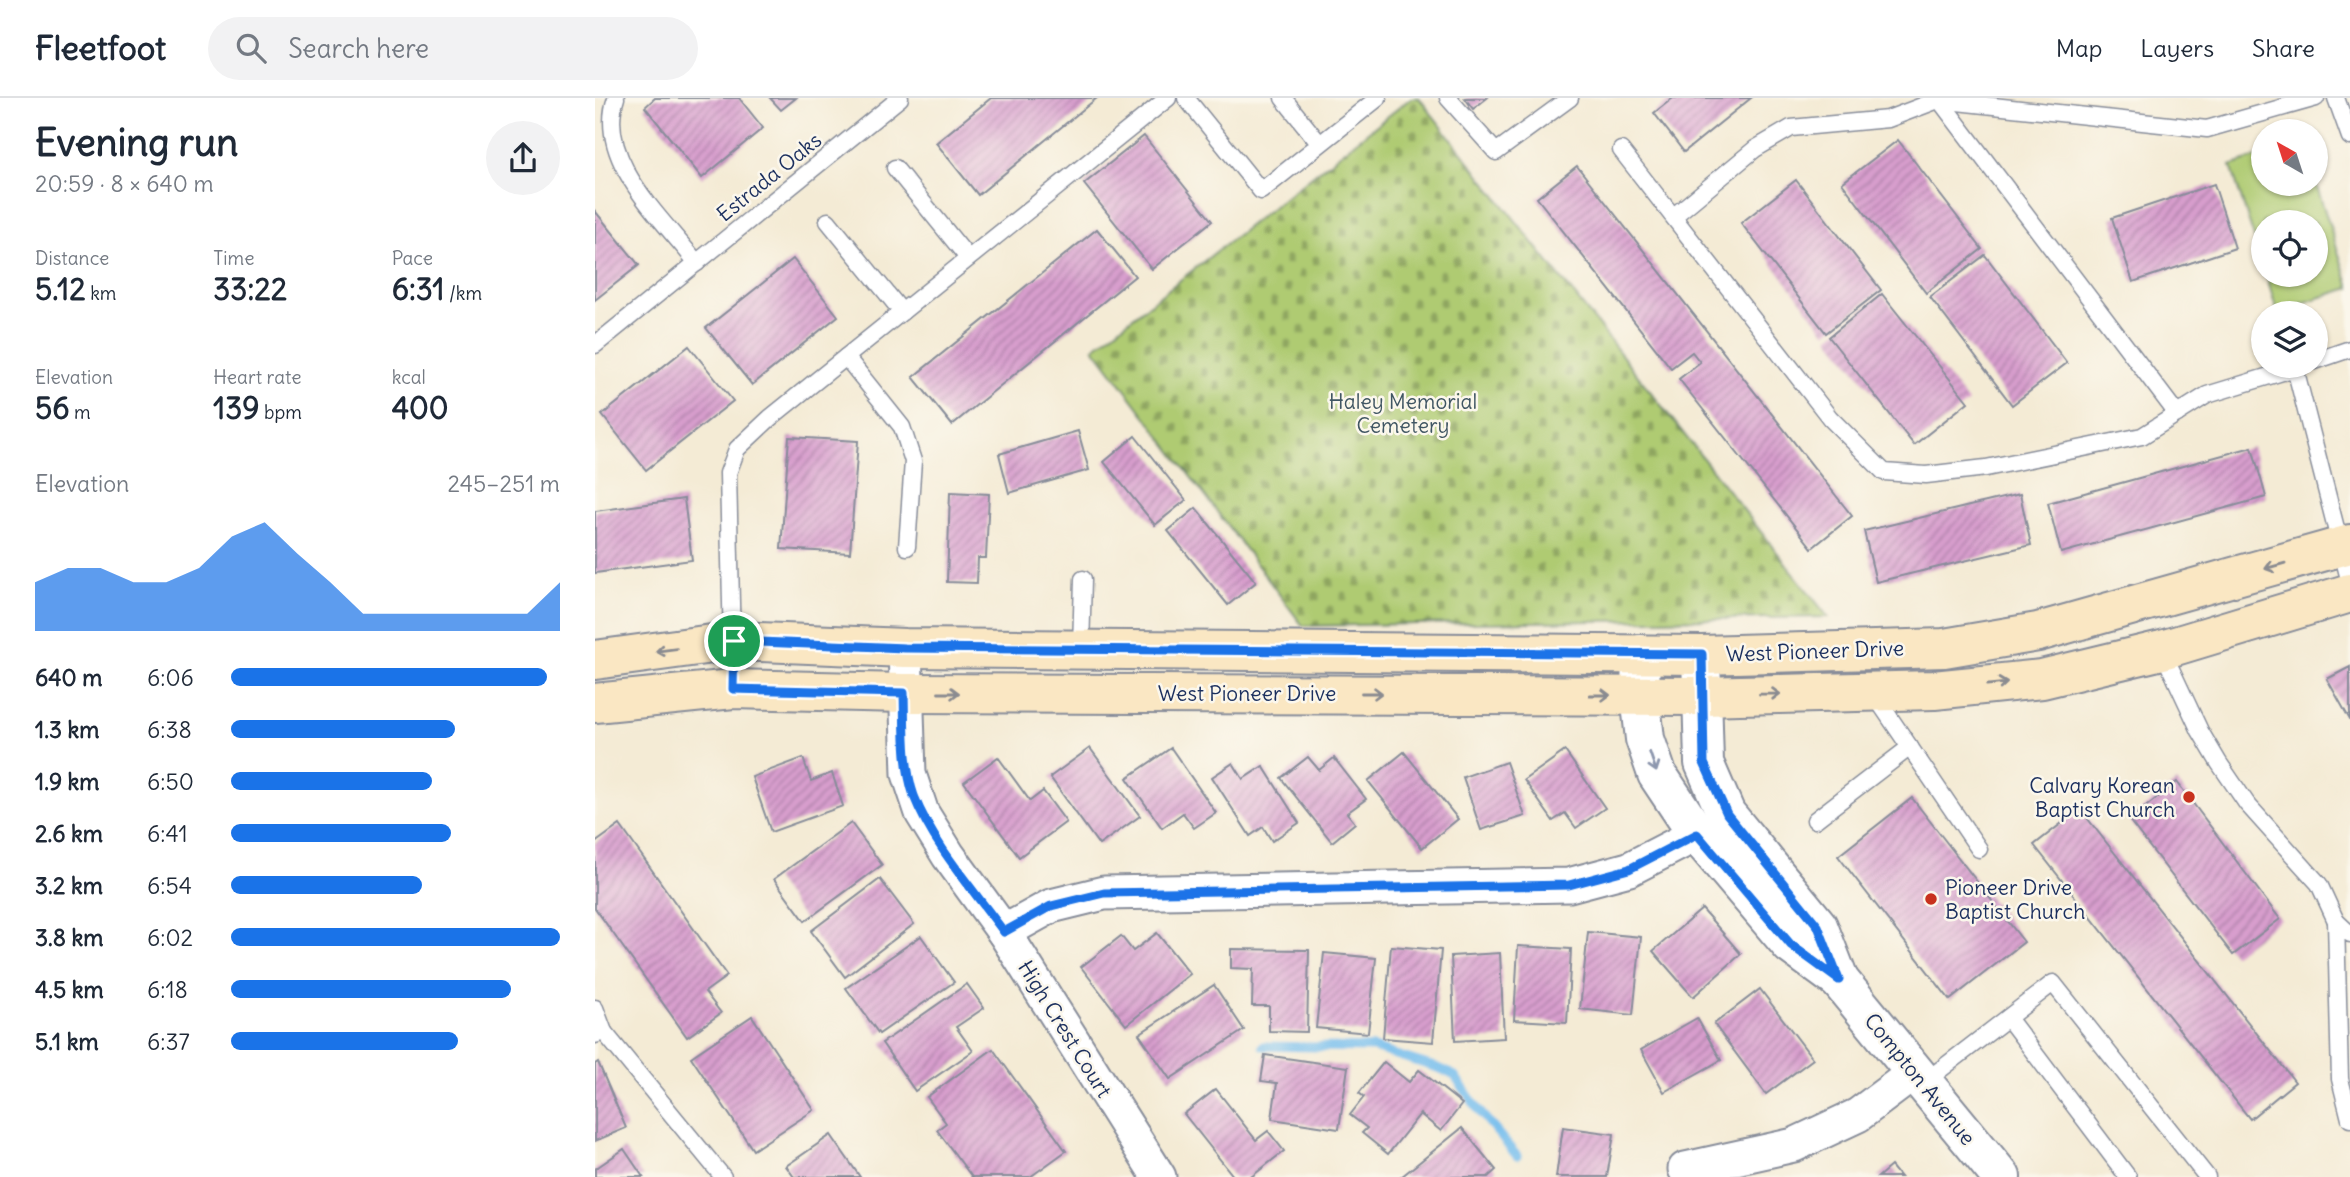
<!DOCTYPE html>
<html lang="en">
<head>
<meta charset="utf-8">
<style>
  :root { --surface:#fff; --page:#f2f2f3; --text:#1f2937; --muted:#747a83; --line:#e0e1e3; --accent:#1a73e8 }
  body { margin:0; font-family:Delius,sans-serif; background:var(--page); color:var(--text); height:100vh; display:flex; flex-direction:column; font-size:26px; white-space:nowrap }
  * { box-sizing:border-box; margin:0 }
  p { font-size:23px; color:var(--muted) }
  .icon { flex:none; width:38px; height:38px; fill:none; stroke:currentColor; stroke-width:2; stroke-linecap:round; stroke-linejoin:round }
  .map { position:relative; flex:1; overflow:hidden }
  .panel { display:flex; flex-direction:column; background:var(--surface); width:595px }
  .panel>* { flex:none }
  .needle { width:46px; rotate:321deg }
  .buttons { position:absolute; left:1656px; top:21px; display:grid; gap:14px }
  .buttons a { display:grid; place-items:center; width:77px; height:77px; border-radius:50%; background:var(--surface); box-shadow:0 2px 5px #0004; font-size:35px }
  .pin { position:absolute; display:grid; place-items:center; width:60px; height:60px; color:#fff; margin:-30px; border:4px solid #fff; border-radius:50%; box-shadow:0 2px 7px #0007 }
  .round { display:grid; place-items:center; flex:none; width:74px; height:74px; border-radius:37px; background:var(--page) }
  .head { display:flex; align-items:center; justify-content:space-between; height:119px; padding:0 35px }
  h1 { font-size:38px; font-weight:700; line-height:52px }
  .metrics { display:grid; grid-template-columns:repeat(3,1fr); gap:10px; height:119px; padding:7px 35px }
  .metrics div { display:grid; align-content:center }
  .metrics b { font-size:30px; font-weight:700 }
  .metrics small { font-size:19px; font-weight:400 }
  .metrics p { font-size:19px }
  .chart { height:196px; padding:14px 35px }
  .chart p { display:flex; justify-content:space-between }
  .chart svg { width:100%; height:126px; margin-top:7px; fill:var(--accent); opacity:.7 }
  ul { padding:0 35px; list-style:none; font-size:23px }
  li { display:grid; grid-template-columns:112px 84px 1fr; align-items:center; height:52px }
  li i { height:18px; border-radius:9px; background:var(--accent) }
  header { display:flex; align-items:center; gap:42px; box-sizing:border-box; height:98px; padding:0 35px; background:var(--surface); border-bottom:2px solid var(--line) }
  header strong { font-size:33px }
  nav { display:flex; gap:38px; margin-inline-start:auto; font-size:24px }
  .search { width:490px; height:63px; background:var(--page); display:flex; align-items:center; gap:18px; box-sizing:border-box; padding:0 24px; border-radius:38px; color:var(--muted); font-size:26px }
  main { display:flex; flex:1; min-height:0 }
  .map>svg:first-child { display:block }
</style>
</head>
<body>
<header>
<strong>Fleetfoot</strong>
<div class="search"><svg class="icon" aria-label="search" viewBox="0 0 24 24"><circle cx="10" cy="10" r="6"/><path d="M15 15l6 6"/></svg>Search here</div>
<nav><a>Map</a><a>Layers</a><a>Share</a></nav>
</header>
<main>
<section class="panel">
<div class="head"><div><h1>Evening run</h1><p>20:59 · 8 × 640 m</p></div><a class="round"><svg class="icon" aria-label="share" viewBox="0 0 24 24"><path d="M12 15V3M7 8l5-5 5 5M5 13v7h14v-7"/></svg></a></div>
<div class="metrics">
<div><p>Distance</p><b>5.12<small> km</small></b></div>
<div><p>Time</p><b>33:22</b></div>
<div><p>Pace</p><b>6:31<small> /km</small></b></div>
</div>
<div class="metrics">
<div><p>Elevation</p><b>56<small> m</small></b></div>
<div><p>Heart rate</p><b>139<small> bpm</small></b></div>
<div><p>kcal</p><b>400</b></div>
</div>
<div class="chart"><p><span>Elevation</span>245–251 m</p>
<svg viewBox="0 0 160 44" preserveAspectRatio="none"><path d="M0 44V27L10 22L20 22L30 27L40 27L50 22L60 11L70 6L80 17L90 27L100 38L110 38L120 38L130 38L140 38L150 38L160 27V44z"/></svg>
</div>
<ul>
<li><b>640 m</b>6:06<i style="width:96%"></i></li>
<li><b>1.3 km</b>6:38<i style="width:68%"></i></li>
<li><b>1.9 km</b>6:50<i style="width:61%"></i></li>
<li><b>2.6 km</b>6:41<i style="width:67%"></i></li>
<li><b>3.2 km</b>6:54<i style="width:58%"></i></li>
<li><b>3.8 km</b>6:02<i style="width:100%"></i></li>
<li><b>4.5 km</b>6:18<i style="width:85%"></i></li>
<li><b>5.1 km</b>6:37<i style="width:69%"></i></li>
</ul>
</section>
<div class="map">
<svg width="1755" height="1079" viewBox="0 0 1755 1079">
  <defs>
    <pattern id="cemetery-stones" width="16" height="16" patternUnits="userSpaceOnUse" patternTransform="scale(1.75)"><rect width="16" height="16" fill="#afcb72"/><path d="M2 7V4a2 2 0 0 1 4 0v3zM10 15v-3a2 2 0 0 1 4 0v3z" fill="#8ea561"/></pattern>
    <pattern id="building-hatch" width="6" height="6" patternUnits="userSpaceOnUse" patternTransform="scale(1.75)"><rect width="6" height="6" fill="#d89ecd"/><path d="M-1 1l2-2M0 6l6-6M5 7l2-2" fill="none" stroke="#ae81aa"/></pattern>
  </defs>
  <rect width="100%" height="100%" fill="#fbf7ec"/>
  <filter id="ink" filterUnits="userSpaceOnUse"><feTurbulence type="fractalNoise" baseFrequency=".0143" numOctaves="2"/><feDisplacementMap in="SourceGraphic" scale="14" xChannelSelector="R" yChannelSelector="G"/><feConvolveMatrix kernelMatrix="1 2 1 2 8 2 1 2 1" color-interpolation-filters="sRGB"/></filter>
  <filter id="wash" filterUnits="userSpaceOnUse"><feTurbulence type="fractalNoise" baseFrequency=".00686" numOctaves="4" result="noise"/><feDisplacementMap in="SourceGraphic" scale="28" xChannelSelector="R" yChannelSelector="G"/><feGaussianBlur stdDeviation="1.57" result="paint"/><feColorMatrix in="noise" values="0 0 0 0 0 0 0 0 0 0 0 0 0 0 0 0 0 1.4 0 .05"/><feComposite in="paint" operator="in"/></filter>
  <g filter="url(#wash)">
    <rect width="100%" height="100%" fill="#f4ebd5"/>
    <path fill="url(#cemetery-stones)" stroke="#657d68" stroke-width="2" d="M 816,0 L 824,0 L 1233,519 L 708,528 L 499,250 Z"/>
    <path fill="#afcb72" stroke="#657d68" stroke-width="2" d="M 1668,57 L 1668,86 L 1720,86 L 1720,83 L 1755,190 L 1682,213 L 1671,177 L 1720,177 L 1720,124 L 1668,124 L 1668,168 L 1636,68 Z"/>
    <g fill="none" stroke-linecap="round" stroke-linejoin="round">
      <path stroke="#74bded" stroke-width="9" d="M 668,948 L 778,950 L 846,971 L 860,978 L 885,1014 L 922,1058"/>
    </g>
    <g id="blocks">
      <g fill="url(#building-hatch)">
        <path d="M 60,0 L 144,0 L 168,30 L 107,80 L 50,9 Z"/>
        <path d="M 175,0 L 201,0 L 186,12 Z"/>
        <path d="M 396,0 L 502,0 L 383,97 L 341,45 Z"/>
        <path d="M 870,0 L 892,0 L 878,11 Z"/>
        <path d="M 1078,0 L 1156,0 L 1089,54 L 1059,15 Z"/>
        <path d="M 549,38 L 617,123 L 557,171 L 489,86 Z"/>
        <path d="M 1303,42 L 1387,151 L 1331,195 L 1247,85 Z"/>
        <path d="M 982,68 L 1257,418 L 1217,450 L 1084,281 L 1105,264 L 1097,254 L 1076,270 L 942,100 Z"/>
        <path d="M 1201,82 L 1286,192 L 1231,235 L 1146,125 Z"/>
        <path d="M 1619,86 L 1640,150 L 1538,184 L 1517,120 Z"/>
        <path d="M 0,113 L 44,167 L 0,202 Z"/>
        <path d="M 502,131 L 540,178 L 357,327 L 318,279 Z"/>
        <path d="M 1390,157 L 1472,265 L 1417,307 L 1335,199 Z"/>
        <path d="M 198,161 L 243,218 L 157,287 L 111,230 Z"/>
        <path d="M 1287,196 L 1373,304 L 1319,347 L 1234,239 Z"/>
        <path d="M 94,248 L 138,303 L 51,372 L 7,317 Z"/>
        <path d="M 483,333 L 494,372 L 414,395 L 404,356 Z"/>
        <path d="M 540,338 L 591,402 L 560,427 L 509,364 Z"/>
        <path d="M 194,339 L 263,343 L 255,455 L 186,451 Z"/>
        <path d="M 1657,349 L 1671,399 L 1466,455 L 1453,405 Z"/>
        <path d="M 355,394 L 394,396 L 391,460 L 383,460 L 382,485 L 352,484 Z"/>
        <path d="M 1425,396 L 1436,447 L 1281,484 L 1269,433 Z"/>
        <path d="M 89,401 L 97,462 L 0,475 L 0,413 Z"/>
        <path d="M 601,410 L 661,484 L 633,507 L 573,433 Z"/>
        <path d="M 1755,569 L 1755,622 L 1732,581 Z"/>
        <path d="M 495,650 L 545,718 L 504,747 L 455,679 Z"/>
        <path d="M 576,650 L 621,715 L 599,730 L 588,715 L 567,730 L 532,680 Z"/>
        <path d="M 970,653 L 1010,710 L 981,730 L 970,715 L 958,723 L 929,682 Z"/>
        <path d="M 809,654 L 863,721 L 827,750 L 773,683 Z"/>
        <path d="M 403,659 L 435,703 L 448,693 L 471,724 L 424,759 L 369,684 Z"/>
        <path d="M 713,659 L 724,672 L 739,660 L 771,701 L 752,715 L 760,725 L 737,744 L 686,680 Z"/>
        <path d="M 208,660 L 216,683 L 237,675 L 248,708 L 176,734 L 157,679 Z"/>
        <path d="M 911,664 L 930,718 L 886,732 L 868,679 Z"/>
        <path d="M 638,665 L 648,681 L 668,668 L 704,725 L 677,743 L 668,729 L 655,738 L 617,679 Z"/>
        <path d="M 1582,684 L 1685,821 L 1638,857 L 1534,722 Z"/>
        <path d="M 1317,700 L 1429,844 L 1355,902 L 1243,758 Z"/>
        <path d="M 1485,711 L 1700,984 L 1655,1021 L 1439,747 Z"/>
        <path d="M 256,725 L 287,767 L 210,823 L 179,781 Z"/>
        <path d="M 25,727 L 132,878 L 110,894 L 126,915 L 92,939 L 0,810 L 0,745 Z"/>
        <path d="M 285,781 L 319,826 L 250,879 L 216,833 Z"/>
        <path d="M 1107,811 L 1146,856 L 1098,899 L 1058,853 Z"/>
        <path d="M 993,834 L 1046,839 L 1038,917 L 985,911 Z"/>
        <path d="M 562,835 L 595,876 L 531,927 L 486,869 L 526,838 L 538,853 Z"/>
        <path d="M 326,838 L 359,884 L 284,936 L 251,890 Z"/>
        <path d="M 796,848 L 846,852 L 838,944 L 788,940 Z"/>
        <path d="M 923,848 L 976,851 L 972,925 L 919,922 Z"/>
        <path d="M 636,851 L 714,852 L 712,934 L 674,933 L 674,908 L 657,908 L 658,871 L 636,870 Z"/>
        <path d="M 729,855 L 781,860 L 773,935 L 721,930 Z"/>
        <path d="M 905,855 L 909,940 L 860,943 L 856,858 Z"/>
        <path d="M 372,886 L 389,910 L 361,929 L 378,953 L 320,993 L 287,945 Z"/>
        <path d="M 619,887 L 649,932 L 575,981 L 544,936 Z"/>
        <path d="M 1165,891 L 1218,961 L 1171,996 L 1119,926 Z"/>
        <path d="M 157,918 L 219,1012 L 158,1052 L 96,959 Z"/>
        <path d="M 1102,920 L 1126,962 L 1069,994 L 1046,952 Z"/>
        <path d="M 398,951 L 471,1053 L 435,1079 L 377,1079 L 342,1032 L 351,1025 L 332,999 Z"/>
        <path d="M 670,957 L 753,969 L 744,1031 L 677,1021 L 682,985 L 666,983 Z"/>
        <path d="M 3,964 L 31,1030 L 0,1043 L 0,966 Z"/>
        <path d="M 789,964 L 814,984 L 824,972 L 867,1006 L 846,1033 L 825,1016 L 793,1056 L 767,1035 L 772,1030 L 755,1017 L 769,999 L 764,995 Z"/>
        <path d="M 621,991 L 661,1042 L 673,1033 L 689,1053 L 656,1079 L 639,1079 L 589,1016 Z"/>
        <path d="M 968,1029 L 1019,1036 L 1012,1079 L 961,1079 Z"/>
        <path d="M 867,1030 L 901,1072 L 893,1079 L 806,1079 Z"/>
        <path d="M 236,1037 L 265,1079 L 199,1079 L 191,1068 Z"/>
        <path d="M 29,1051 L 48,1079 L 0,1079 L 0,1071 Z"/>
        <path d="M 1296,1068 L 1305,1079 L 1283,1079 Z"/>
      </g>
    </g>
  </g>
  <g filter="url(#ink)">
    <use href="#blocks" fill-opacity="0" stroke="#888d9a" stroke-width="2"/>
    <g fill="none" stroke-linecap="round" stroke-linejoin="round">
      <g stroke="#888d9a" stroke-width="19">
        <g id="service">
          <path d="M 21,0 C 0,61 67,120 102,165"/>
          <path d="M 591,0 L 666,93 L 783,0"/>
          <path d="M 688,0 L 724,45"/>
          <path d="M 853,0 L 901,54 L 975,0"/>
          <path d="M 1343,0 L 1582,316"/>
          <path d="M 1741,0 L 1755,39"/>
          <path d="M 1026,52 L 1235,320 L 1289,374 L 1331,377 L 1391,370 L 1547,338 L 1612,297 L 1707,268"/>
          <path d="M 300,70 L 373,160"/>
          <path d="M 1079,118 L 1160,51 L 1196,30 L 1293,21 L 1343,2 L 1612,31 L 1721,0"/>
          <path d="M 233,123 L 307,214"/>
          <path d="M 0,247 L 305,0"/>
          <path d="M 251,259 L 307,329 L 318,363 L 312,449"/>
          <path d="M 1720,263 L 1755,251"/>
          <path d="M 1700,270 L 1755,485"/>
          <path d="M 486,551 L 488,481"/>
          <path d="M 1567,552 L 1605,633 L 1624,665 L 1652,706 L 1724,786 L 1741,823"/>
          <path d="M 138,591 L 133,375 L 142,351 L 175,320 L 573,0"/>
          <path d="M 1278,595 L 1384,751"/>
          <path d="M 1220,722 L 1315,649"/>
          <path d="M 1755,836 L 1741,823 L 1745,981 L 1755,1021"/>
          <path d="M 0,910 L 9,934"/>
          <path d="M 1413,920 L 1533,1079"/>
          <path d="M 0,937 L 9,934 L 128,1079"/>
          <path d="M 1328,985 L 1458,885 L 1612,1079"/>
        </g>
      </g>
      <g stroke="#888d9a" stroke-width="37">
        <g id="minor">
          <path d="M 310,550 L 314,676 L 327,715 L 353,757 L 409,834 L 564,1079"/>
          <path d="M 409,834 L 456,808 L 509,795 L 974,787 L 1034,771 L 1102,736"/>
          <path d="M 1090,1071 L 1199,1047 L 1263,1017 L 1319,975"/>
        </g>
      </g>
      <g stroke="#888d9a" stroke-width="42">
        <g id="tertiary">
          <path d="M 1046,556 L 1045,597 L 1050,641 L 1062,676 L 1102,736 L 1196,847 L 1244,882 L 1406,1079"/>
          <path d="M 1106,557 L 1109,665 L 1131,716 L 1223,828 L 1244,882"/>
        </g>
      </g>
      <g stroke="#888d9a" stroke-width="42">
        <g id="secondary">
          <path d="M 0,562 L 139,543 L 310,550 L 1106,557 L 1349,550 L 1443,534 L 1755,446"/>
          <path d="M 0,605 L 138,591 L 309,595 L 1107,598 L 1339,592 L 1447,581 L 1567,552 L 1755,495"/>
        </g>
      </g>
      <use href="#service" stroke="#fff" stroke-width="16"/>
      <use href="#minor" stroke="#fff" stroke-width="33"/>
      <use href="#tertiary" stroke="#fff" stroke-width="38"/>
      <use href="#secondary" stroke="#fae7c3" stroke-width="38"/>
    </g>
    <defs><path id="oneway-shaft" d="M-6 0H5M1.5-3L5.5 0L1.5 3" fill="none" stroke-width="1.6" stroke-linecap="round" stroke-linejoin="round" transform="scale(1.75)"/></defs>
    <g stroke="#8a8b90">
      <use href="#oneway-shaft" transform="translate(1680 468) rotate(164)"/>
      <use href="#oneway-shaft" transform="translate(71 552) rotate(172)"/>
      <use href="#oneway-shaft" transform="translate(1402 586) rotate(-6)"/>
      <use href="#oneway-shaft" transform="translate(354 595)"/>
      <use href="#oneway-shaft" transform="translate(777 595)"/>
      <use href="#oneway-shaft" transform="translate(1175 596) rotate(-1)"/>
      <use href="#oneway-shaft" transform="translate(1005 597)"/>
    </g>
    <use stroke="#8d97ae" href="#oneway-shaft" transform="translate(1058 664) rotate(71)"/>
  </g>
  <g fill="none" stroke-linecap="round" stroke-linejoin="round" filter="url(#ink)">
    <g stroke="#fff" stroke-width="14">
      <path id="route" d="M 139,543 L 310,550 L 1107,556 L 1109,665 L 1132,716 L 1223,828 L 1244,882 L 1196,847 L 1102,736 L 1034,771 L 974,787 L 509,795 L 456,808 L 409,834 C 378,791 338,747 319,698 C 308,666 310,629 309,595 L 138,591 Z"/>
    </g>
    <use href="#route" stroke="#1a73e8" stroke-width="9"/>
  </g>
  <g fill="#c8321e" stroke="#fbf7ec" stroke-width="2.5">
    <circle cx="1594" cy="699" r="7"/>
    <circle cx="1336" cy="801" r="7"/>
  </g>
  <g text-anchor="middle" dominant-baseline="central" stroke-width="5" stroke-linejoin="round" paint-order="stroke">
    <g font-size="21" fill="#1b2f5e" stroke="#fbf7ec">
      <text transform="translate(174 79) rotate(-39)">Estrada Oaks</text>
      <text transform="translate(1220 553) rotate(-2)">West Pioneer Drive</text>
      <text x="652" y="595">West Pioneer Drive</text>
      <text transform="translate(470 931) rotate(58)">High Crest Court</text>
      <text transform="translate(1325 981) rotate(51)">Compton Avenue</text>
    </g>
    <g font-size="21" fill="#405663" stroke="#fbf7ec">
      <text x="808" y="303">Haley Memorial<tspan x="808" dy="24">Cemetery</tspan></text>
    </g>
    <g font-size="21" fill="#1b2f5e" stroke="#fbf7ec" text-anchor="end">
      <text x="1580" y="687">Calvary Korean<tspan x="1580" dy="24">Baptist Church</tspan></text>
      <text x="1350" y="789" text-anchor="start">Pioneer Drive<tspan x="1350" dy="24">Baptist Church</tspan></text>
    </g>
  </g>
</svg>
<div class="buttons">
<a><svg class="needle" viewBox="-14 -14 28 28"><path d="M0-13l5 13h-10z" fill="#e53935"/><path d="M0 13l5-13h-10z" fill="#747a83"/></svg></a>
<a><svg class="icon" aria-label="locate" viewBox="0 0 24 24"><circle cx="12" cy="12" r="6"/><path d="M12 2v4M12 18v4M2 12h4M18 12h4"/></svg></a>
<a><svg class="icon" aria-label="layers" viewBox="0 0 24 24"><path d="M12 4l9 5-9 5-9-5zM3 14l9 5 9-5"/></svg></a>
</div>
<div class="pin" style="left:139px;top:543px;background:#1e9e55"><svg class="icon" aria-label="arrive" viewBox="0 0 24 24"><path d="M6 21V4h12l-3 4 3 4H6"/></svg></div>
</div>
</main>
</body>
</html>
